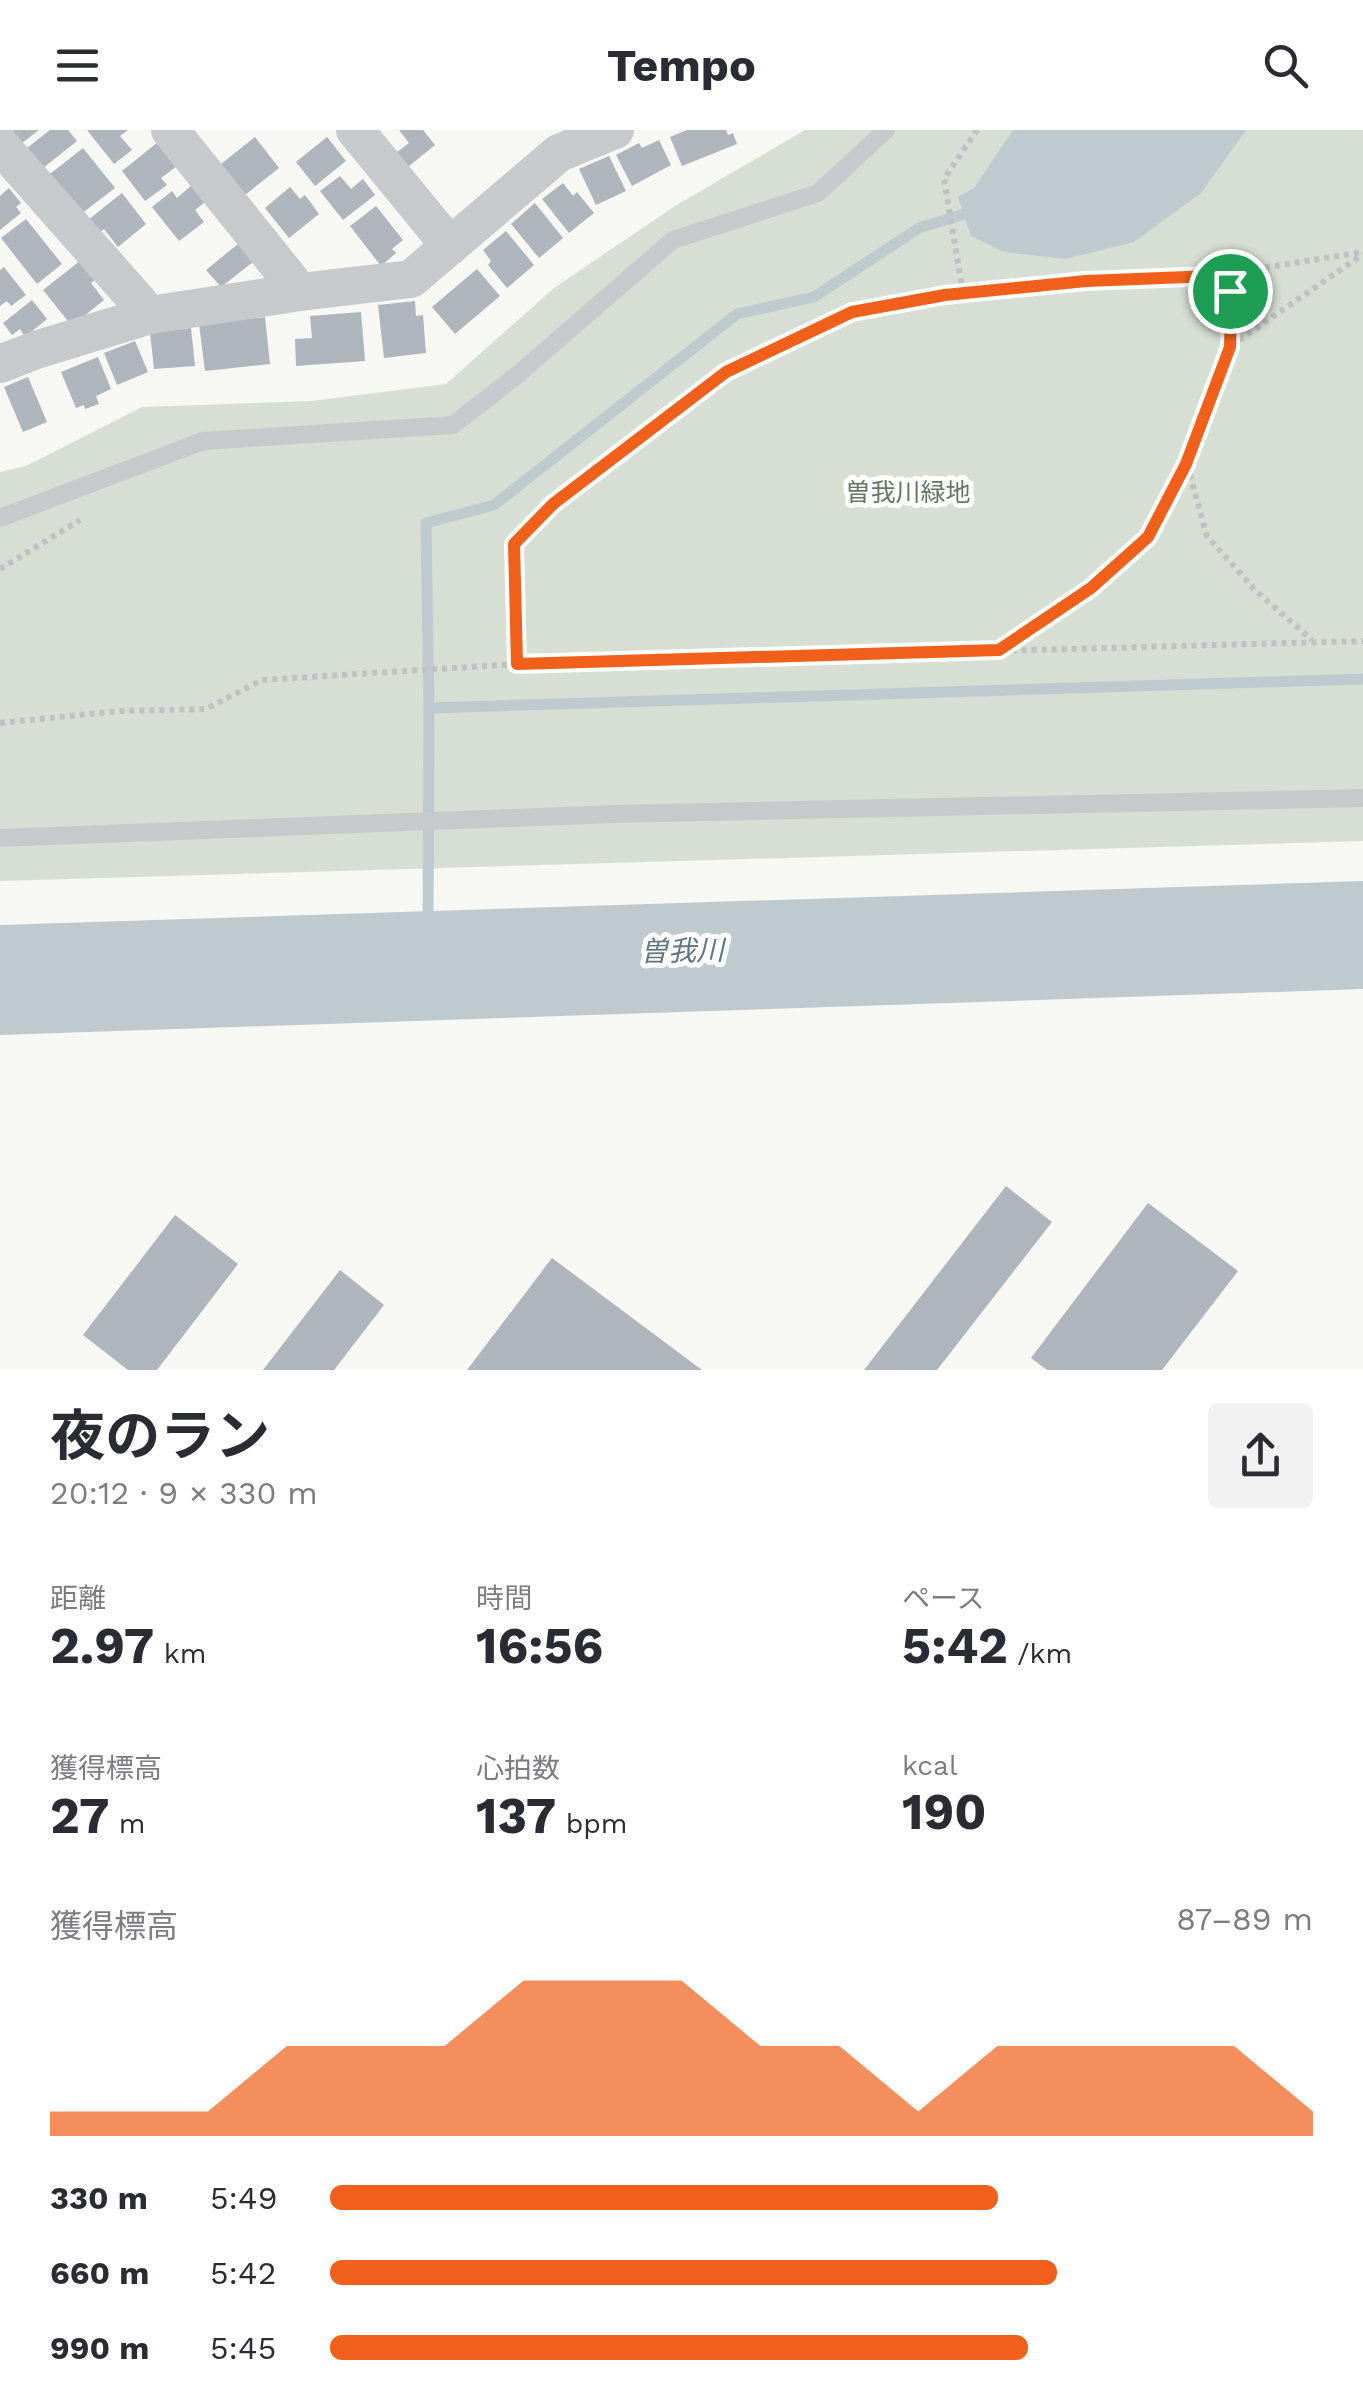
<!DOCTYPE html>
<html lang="ja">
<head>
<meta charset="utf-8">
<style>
  :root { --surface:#fff; --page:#f2f2f3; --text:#2b2b33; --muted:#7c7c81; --accent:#f0601a }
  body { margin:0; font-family:"Work Sans","Noto Sans JP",sans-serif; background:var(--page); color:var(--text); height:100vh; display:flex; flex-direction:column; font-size:38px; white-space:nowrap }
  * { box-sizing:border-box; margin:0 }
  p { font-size:32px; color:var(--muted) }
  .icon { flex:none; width:55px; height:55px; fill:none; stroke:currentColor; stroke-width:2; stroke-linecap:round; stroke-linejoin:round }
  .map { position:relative; height:1240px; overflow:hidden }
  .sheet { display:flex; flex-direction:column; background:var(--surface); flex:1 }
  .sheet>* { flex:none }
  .pin { position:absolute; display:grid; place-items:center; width:85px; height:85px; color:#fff; margin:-42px; border:5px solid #fff; border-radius:50%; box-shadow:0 2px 10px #0007 }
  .round { display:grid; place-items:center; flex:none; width:105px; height:105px; border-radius:10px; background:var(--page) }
  .head { display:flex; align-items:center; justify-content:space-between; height:170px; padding:0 50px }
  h1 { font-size:55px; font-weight:700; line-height:75px }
  .metrics { display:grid; grid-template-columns:repeat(3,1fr); gap:15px; height:170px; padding:10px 50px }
  .metrics div { display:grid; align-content:center }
  .metrics b { font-size:50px; font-weight:700 }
  .metrics small { font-size:28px; font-weight:400 }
  .metrics p { font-size:28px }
  .chart { height:280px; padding:20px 50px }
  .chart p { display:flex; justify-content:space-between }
  .chart svg { width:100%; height:180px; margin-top:10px; fill:var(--accent); opacity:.7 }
  ul { padding:0 50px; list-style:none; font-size:32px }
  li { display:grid; grid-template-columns:160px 120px 1fr; align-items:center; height:75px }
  li i { height:25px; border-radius:12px; background:var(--accent) }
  header { display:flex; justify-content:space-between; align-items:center; height:130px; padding:0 50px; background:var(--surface); font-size:45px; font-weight:700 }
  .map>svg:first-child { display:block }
</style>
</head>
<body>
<header><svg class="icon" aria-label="menu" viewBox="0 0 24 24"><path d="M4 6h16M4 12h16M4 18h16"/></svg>Tempo<svg class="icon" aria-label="search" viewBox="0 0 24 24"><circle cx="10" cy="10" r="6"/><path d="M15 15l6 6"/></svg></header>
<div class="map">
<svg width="1363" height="1240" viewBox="0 0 1363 1240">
  <rect width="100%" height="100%" fill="#f7f7f3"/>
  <path fill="#d7dfd4" d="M 805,0 L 1363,0 L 1363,711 L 0,751 L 0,342 L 26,336 L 142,277 L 312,271 L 446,254 L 554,158 L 675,76 Z"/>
  <g fill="#bfcacf">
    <path d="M 1013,0 L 1246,0 L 1201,63 L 1134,112 L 1065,129 L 1004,122 L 971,106 L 958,67 L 974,58 Z"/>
    <path d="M 1363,751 L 1363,859 L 0,905 L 0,795 Z"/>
  </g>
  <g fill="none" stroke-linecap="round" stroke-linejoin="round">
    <g stroke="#bfcacf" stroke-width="11">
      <path d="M 964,84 L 919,98 L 814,167 L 737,184 L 494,375 L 426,393 L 429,578 L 1363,549"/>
      <path d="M 428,794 L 429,578"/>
    </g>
  </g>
  <g fill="#aeb5bc">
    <path d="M 12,0 L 39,0 L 22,13 Z"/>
    <path d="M 50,0 L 68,0 L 77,11 L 43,38 L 27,18 Z"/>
    <path d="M 87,0 L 128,0 L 120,6 L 132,20 L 114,34 Z"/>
    <path d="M 399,0 L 423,0 L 435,15 L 403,41 L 392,26 L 409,13 Z"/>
    <path d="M 687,0 L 726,0 L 728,5 L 733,3 L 737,14 L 682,36 L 670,7 Z"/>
    <path d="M 255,7 L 279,38 L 245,65 L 221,34 Z"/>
    <path d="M 327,7 L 346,31 L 315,56 L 296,32 Z"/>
    <path d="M 659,10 L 671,35 L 632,56 L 616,25 L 639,13 L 642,18 Z"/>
    <path d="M 158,12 L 177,36 L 161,48 L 167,55 L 145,71 L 122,41 Z"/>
    <path d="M 83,18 L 115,58 L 81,84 L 50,44 Z"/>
    <path d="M 609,26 L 626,61 L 596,75 L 579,39 Z"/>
    <path d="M 340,46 L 351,59 L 363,49 L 375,65 L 343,90 L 320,61 Z"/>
    <path d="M 563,53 L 573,66 L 577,62 L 594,83 L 569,103 L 542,69 Z"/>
    <path d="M 192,55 L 205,72 L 195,80 L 204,92 L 179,111 L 152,77 L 172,61 L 177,68 Z"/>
    <path d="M 290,57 L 300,69 L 305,65 L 319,84 L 289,108 L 265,78 Z"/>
    <path d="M 9,58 L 21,73 L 16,77 L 21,83 L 0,100 L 0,66 Z"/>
    <path d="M 122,63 L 146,94 L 118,117 L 104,99 L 98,104 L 88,90 Z"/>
    <path d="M 535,73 L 563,108 L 539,128 L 511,94 Z"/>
    <path d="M 376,76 L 403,110 L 392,119 L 396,123 L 381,136 L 350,96 Z"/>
    <path d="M 26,89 L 62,134 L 37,154 L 1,108 Z"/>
    <path d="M 506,101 L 534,135 L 507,158 L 488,135 L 491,131 L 483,120 Z"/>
    <path d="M 238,114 L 253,132 L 221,157 L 206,140 Z"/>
    <path d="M 80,131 L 95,150 L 91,153 L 104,170 L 72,196 L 43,160 Z"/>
    <path d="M 4,137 L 26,165 L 11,176 L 7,171 L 0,176 L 0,140 Z"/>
    <path d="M 477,139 L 500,166 L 455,204 L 432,177 Z"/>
    <path d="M 32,170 L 47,189 L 25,207 L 20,199 L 12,205 L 3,193 Z"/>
    <path d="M 415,171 L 416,186 L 423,185 L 426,223 L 384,228 L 378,175 Z"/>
    <path d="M 361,182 L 365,231 L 296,236 L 295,209 L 312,208 L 310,186 Z"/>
    <path d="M 265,187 L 270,234 L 205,241 L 199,194 Z"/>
    <path d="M 191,198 L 195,236 L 154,239 L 150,203 Z"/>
    <path d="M 135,211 L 148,242 L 117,255 L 104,223 Z"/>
    <path d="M 98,227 L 111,259 L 96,266 L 99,274 L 85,279 L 84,275 L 76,278 L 61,242 Z"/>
    <path d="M 28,247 L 47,292 L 23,302 L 4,257 Z"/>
    <path d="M 1006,1056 L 1052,1092 L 937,1240 L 864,1240 Z"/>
    <path d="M 1148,1073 L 1238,1141 L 1162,1240 L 1047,1240 L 1031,1228 Z"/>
    <path d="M 175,1085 L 238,1134 L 157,1240 L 128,1240 L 83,1205 Z"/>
    <path d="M 552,1128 L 702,1240 L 467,1240 Z"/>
    <path d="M 340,1140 L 384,1175 L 334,1240 L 263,1240 Z"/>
  </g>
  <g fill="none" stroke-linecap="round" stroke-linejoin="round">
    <g stroke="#c0c1c4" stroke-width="6" stroke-dasharray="5 5" stroke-linecap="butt">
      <path d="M 963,163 L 944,49 L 977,0"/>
      <path d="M 1231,216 L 1363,124"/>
      <path d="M 1187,335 L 1207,406 L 1256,461 L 1312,510"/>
      <path d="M 0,439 L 80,390"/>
      <path d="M 1000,520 L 1091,458 L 1148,407 L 1186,333 L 1230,217 L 1232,143"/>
      <path d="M 517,534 L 513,414 L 553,374 L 726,241 L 852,182 L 945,165 L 1086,151 L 1212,146 L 1363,122"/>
      <path d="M 0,593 L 120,581 L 206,579 L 262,550 L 517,534 L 1363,511"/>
    </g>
    <g stroke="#c6cacd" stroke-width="18">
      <path d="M 0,388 L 203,311 L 453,295 L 516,246 L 673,110 L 818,63 L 886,0"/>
      <path d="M 0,708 L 614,684 L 1363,668"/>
    </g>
    <g stroke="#c6cacd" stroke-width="38">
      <path d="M 170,0 L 300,162"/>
      <path d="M 355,0 L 450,116"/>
      <path d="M 0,15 L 150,185"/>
      <path d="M 0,234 L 36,220 L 150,185 L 300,162 L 411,149 L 559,23 L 615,0"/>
    </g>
  </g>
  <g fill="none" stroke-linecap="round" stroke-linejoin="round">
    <g stroke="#fff" stroke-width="20">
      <path id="route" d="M 1232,143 L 1230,217 L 1186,334 L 1148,407 L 1091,458 L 999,520 L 517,534 L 514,414 L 553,374 L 726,242 L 852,182 L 945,165 L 1086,151 L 1212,146 Z"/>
    </g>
    <use href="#route" stroke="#f0601a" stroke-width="12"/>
  </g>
  <g text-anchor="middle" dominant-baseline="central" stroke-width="10" stroke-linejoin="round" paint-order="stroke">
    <g font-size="25" fill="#62785f" stroke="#fff">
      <text x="908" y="362">曽我川緑地</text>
    </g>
    <g font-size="28" font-style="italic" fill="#5f7683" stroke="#fff">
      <text transform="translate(682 821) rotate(-1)">曽我川</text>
    </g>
  </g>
</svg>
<div class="pin" style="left:1230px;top:161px;background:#1e9e55"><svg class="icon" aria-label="arrive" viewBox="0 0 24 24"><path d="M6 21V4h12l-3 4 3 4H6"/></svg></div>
</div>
<section class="sheet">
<div class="head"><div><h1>夜のラン</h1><p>20:12 · 9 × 330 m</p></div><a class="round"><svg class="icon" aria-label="share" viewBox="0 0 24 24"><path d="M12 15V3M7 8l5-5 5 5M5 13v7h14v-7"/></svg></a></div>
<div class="metrics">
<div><p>距離</p><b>2.97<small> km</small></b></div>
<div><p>時間</p><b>16:56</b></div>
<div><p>ペース</p><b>5:42<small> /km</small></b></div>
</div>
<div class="metrics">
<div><p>獲得標高</p><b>27<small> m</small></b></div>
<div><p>心拍数</p><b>137<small> bpm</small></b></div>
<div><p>kcal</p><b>190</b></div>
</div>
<div class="chart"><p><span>獲得標高</span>87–89 m</p>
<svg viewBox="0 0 160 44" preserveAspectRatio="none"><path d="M0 44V38L10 38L20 38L30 22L40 22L50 22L60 6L70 6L80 6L90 22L100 22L110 38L120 22L130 22L140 22L150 22L160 38V44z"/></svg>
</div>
<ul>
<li><b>330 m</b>5:49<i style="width:68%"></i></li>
<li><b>660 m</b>5:42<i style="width:74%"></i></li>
<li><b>990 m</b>5:45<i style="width:71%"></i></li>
</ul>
</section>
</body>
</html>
